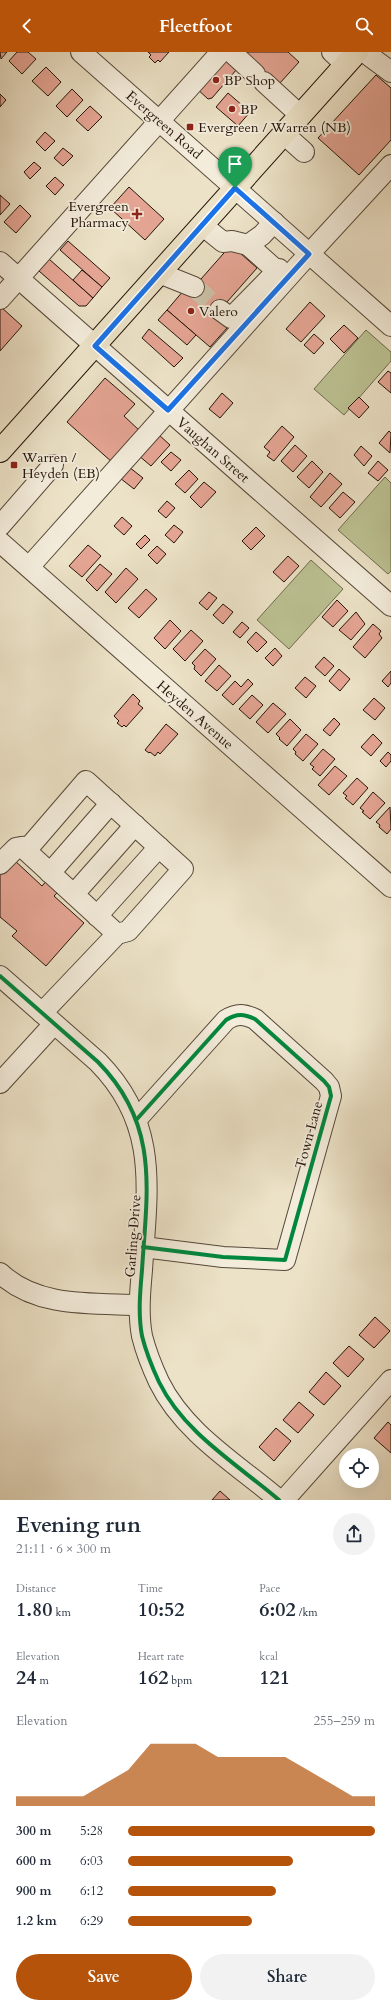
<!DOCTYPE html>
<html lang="en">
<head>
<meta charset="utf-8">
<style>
  :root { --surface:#fff; --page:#f2f2f3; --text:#1f2937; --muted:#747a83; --accent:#b45309 }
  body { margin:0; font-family:Cardo,serif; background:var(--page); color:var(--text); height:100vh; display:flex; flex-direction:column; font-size:15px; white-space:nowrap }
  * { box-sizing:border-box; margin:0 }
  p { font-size:13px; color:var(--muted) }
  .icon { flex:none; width:22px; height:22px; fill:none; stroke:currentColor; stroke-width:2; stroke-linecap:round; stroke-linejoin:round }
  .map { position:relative; height:1448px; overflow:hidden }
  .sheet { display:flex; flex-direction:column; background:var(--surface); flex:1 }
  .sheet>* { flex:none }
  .buttons { position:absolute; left:339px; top:1396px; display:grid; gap:8px }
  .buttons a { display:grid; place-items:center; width:40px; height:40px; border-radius:50%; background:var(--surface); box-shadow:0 4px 16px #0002; font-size:20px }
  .pin { position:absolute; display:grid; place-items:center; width:34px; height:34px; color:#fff; margin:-41px -17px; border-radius:50% 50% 50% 0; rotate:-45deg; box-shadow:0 0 4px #0007 }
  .pin .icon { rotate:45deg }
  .round { display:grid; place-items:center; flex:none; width:42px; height:42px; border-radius:21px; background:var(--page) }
  .head { display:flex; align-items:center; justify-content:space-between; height:68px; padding:0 16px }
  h1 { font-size:22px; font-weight:800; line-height:30px }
  .metrics { display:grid; grid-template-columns:repeat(3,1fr); gap:6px; height:68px; padding:4px 16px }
  .metrics div { display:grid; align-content:center }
  .metrics b { font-size:20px; font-weight:800 }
  .metrics small { font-size:11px; font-weight:400 }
  .metrics p { font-size:11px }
  .chart { height:112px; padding:8px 16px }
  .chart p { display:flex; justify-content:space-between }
  .chart svg { width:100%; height:72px; margin-top:4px; fill:var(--accent); opacity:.7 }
  .action { display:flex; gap:8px; margin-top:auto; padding:8px 16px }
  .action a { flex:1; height:46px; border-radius:24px; background:var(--accent); color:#fff; font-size:16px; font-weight:800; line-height:46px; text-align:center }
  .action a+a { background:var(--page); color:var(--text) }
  ul { padding:0 16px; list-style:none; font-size:13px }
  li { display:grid; grid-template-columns:64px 48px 1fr; align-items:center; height:30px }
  li i { height:10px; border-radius:5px; background:var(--accent) }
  header { display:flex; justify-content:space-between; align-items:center; height:52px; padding:0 16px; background:var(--accent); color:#fff; font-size:18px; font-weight:800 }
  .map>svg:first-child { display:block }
</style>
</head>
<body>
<header><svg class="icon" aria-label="back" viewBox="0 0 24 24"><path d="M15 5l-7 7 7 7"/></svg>Fleetfoot<svg class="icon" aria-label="search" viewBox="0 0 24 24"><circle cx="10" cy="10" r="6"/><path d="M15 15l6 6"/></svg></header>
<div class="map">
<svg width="391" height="1448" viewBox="0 0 391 1448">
  <rect width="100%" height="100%" fill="#ece2c7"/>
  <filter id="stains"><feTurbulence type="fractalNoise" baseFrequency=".005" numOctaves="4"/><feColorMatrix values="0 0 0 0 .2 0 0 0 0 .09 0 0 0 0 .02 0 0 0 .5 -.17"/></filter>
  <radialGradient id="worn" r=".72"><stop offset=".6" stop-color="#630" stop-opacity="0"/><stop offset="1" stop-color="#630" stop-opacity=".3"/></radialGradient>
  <g fill="#bcc293" stroke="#706b4e">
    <path d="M 366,278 L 391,300 L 391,309 L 344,363 L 314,337 Z"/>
    <path d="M 385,425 L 391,431 L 391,519 L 388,522 L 338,478 Z"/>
    <path d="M 311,508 L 343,537 L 289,597 L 257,568 Z"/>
  </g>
  <g fill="#e5a594" stroke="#241409">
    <path d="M 0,0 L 7,0 L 1,7 Z"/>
    <path d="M 17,0 L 28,0 L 36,7 L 22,22 L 9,9 Z"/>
    <path d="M 148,0 L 169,0 L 160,10 L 158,8 L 155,11 L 149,5 L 151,3 Z"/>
    <path d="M 245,0 L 288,0 L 299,10 L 280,31 L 270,22 L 262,32 L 253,24 L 262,15 Z"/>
    <path d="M 222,4 L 237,17 L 212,46 L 208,47 L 195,35 Z"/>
    <path d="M 46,15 L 61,30 L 48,44 L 32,29 Z"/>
    <path d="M 376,23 L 391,36 L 391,88 L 359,123 L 318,86 Z"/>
    <path d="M 72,37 L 83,48 L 67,65 L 56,54 Z"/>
    <path d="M 228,41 L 250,60 L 238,74 L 216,55 Z"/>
    <path d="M 0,42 L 6,48 L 0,55 Z"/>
    <path d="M 90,54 L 102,65 L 88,79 L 76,68 Z"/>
    <path d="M 45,80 L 55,89 L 45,99 L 36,90 Z"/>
    <path d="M 63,96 L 73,104 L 63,114 L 54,106 Z"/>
    <path d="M 34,110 L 41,116 L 30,127 L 24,120 Z"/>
    <path d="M 55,125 L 64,133 L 55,143 L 46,134 Z"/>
    <path d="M 129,135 L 164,167 L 145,188 L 110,156 Z"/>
    <path d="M 0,143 L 10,152 L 0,163 Z"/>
    <path d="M 20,153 L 31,164 L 16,181 L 4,170 Z"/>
    <path d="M 68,189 L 110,226 L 102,235 L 60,198 Z"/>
    <path d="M 231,193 L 257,216 L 212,267 L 186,244 Z"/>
    <path d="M 49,207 L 93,246 L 86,254 L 79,254 L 39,219 Z"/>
    <path d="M 82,218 L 102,235 L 93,246 L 73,228 Z"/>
    <path d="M 184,238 L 227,276 L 210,295 L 167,258 Z"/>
    <path d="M 310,250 L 325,264 L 301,290 L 286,277 Z"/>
    <path d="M 1,255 L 22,274 L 0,299 L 0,256 Z"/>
    <path d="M 167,258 L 196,283 L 187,293 L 158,268 Z"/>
    <path d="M 344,273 L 358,286 L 344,301 L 330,287 Z"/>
    <path d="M 149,277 L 183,306 L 174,315 L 142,286 Z"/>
    <path d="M 314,282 L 324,291 L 314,302 L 304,293 Z"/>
    <path d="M 388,319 L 391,321 L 391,341 L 378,330 Z"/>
    <path d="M 105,326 L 135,352 L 124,364 L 141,380 L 113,411 L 67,370 Z"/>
    <path d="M 222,341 L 233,351 L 220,366 L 209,357 Z"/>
    <path d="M 359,345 L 369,355 L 359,366 L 348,356 Z"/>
    <path d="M 282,374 L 294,385 L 274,409 L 267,404 L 270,400 L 264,395 Z"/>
    <path d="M 389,379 L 391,381 L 390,401 L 379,391 Z"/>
    <path d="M 158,382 L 170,393 L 151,414 L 138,403 Z"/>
    <path d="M 295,393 L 307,404 L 293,420 L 281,409 Z"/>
    <path d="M 361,394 L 372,404 L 364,414 L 354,403 Z"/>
    <path d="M 171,400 L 181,408 L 171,419 L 161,410 Z"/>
    <path d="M 312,409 L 323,420 L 309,436 L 297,425 Z"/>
    <path d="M 378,409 L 388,418 L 378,429 L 368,421 Z"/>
    <path d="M 129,415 L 143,426 L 134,437 L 120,426 Z"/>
    <path d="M 189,418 L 198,427 L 185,441 L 175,432 Z"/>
    <path d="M 330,421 L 342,432 L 321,455 L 310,445 Z"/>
    <path d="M 204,430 L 216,440 L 201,456 L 190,445 Z"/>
    <path d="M 343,440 L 355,450 L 340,466 L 329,456 Z"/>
    <path d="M 167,449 L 175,456 L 166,466 L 158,459 Z"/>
    <path d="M 122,465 L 132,474 L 124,483 L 114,474 Z"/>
    <path d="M 174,473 L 183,480 L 174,491 L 165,483 Z"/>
    <path d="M 256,475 L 265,484 L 251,498 L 242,489 Z"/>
    <path d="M 145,483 L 150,488 L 141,497 L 136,492 Z"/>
    <path d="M 88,493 L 101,504 L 82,525 L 69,514 Z"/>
    <path d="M 157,494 L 166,502 L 157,512 L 148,503 Z"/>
    <path d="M 288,504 L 299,514 L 284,530 L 273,520 Z"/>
    <path d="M 100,512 L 112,522 L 97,539 L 86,528 Z"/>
    <path d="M 126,516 L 138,527 L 116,551 L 105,540 Z"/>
    <path d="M 146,537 L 157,547 L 139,566 L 128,556 Z"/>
    <path d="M 209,540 L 217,546 L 207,558 L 199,551 Z"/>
    <path d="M 337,548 L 348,559 L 333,575 L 322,565 Z"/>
    <path d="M 223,552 L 233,560 L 223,572 L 213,563 Z"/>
    <path d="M 356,560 L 365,572 L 351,588 L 339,578 Z"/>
    <path d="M 170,568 L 181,579 L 165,597 L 154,586 Z"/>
    <path d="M 242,570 L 249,576 L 240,586 L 233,580 Z"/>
    <path d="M 373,572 L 381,579 L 379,582 L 382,586 L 365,606 L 353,595 Z"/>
    <path d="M 191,578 L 203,589 L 185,609 L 173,597 Z"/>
    <path d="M 256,580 L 267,590 L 257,600 L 247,590 Z"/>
    <path d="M 275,596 L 282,604 L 273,614 L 265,606 Z"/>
    <path d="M 205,597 L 216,607 L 201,624 L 194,617 L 195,614 L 192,611 Z"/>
    <path d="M 324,605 L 334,614 L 325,624 L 315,615 Z"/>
    <path d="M 219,613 L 231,624 L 217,639 L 205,629 Z"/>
    <path d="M 339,617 L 350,627 L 340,639 L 329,629 Z"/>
    <path d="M 391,619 L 391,631 L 388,635 L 382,629 Z"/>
    <path d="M 305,625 L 316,634 L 306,646 L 295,636 Z"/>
    <path d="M 248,627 L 253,632 L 233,653 L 222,643 L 235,629 L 241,635 Z"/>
    <path d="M 133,642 L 140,649 L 138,652 L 143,656 L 126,675 L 124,673 L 122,675 L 117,671 L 119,669 L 114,664 Z"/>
    <path d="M 252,643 L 263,653 L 250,667 L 239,657 Z"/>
    <path d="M 374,646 L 385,656 L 375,668 L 363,658 Z"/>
    <path d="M 273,651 L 286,662 L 268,681 L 256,670 Z"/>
    <path d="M 334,666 L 340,672 L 330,684 L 323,678 Z"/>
    <path d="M 290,667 L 301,678 L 287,694 L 279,687 L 280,686 L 276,682 Z"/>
    <path d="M 166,672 L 178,682 L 160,702 L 158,700 L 155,704 L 150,700 L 149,701 L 145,698 Z"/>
    <path d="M 306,682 L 318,692 L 303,709 L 295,702 L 296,700 L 293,697 Z"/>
    <path d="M 373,682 L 382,691 L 371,704 L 361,695 Z"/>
    <path d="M 323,697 L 335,707 L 320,724 L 312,717 L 314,715 L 310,712 Z"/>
    <path d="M 388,700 L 391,703 L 391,709 L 386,715 L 380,709 Z"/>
    <path d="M 335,714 L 347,724 L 329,743 L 318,733 Z"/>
    <path d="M 357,726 L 368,736 L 353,753 L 345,746 L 347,744 L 343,741 Z"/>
    <path d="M 373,740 L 385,751 L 370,767 L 362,760 L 364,759 L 360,756 Z"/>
    <path d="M 390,755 L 391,777 L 387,782 L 379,775 L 380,773 L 376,770 Z"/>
    <path d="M 13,807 L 42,834 L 49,826 L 61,837 L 54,844 L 84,871 L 46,914 L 12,884 L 17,879 L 0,865 L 0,822 Z"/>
    <path d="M 375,1265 L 390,1279 L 374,1296 L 359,1283 Z"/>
    <path d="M 349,1294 L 364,1307 L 348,1325 L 333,1311 Z"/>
    <path d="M 326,1320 L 341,1334 L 324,1353 L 309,1340 Z"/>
    <path d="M 299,1350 L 314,1363 L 298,1381 L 283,1368 Z"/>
    <path d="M 388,1370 L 391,1373 L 391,1401 L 374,1386 Z"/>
    <path d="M 276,1376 L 291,1389 L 274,1409 L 259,1395 Z"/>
    <path d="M 220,1439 L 230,1448 L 212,1448 Z"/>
  </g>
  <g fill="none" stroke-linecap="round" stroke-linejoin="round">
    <path stroke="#cec3aa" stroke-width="20" stroke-dasharray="20 10" stroke-linecap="butt" d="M 194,235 L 220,258"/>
    <g stroke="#564838" stroke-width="22">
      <g id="minor">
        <path d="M 81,0 L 391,274"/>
        <path d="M 231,0 L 255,22"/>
        <path d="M 332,0 L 345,12"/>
        <path d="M 364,0 L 391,20"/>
        <path d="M 264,30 L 300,63"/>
        <path d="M 284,82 L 304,100"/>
        <path d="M 202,173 L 223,190 L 232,189 L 248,193 L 262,183 L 274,170"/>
        <path d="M 248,193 L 277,219"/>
        <path d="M 0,210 L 391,554"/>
        <path d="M 159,221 L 194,235"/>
        <path d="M 0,247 L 221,0"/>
        <path d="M 220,258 L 231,266 L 279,217"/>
        <path d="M 0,474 L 53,413"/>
        <path d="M 0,490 L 391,835"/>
        <path d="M 29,515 L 298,214 L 391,113"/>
        <path d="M 22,795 L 117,882"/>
        <path d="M 0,812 L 16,796 L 30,794 L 86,729 L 183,817 L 128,879 L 117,882 L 42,961"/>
        <path d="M 50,821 L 111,751"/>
        <path d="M 74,842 L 135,773"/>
        <path d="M 97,864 L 159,795"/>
        <path d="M 0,924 L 98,1010 C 160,1073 147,1138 142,1218 C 140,1240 138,1262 142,1284 C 146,1300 152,1315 159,1330 C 184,1381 237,1412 279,1448"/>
        <path d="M 0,1031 L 54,972"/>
        <path d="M 137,1067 L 226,968 C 237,961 244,962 255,967 L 324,1029 L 329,1035 L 331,1044 L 285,1208 L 223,1205 L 143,1195"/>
        <path d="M 0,1221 C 37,1256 92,1251 139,1253"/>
        <path d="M 284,1448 L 391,1328"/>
      </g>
    </g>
    <g stroke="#241409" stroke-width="24">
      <path id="major" d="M 0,399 L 357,0"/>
    </g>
    <use href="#minor" stroke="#f3ecdb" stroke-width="20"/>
    <use href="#major" stroke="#ece2c7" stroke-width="22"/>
    <g stroke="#f3ecdb" stroke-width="6">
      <g id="cycleway">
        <path d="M 0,924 L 98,1010 C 160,1073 147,1138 142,1218 C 140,1240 138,1262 142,1284 C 146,1300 152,1315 159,1330 C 184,1381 237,1412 279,1448"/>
        <path d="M 137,1067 L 226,968 C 237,961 244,962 255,967 L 324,1029 L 329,1035 L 331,1044 L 285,1208 L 223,1205 L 143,1195"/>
      </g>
    </g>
    <use href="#cycleway" stroke="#00873e" stroke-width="4"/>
  </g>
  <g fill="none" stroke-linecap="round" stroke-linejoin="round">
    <g stroke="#fff" stroke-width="8">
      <path id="route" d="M 235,136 L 309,202 L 168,358 L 95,294 Z"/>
    </g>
    <use href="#route" stroke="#1a73e8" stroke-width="5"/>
  </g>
  <g fill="#8f2418" stroke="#f3ecdb" stroke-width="1.5">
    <circle cx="216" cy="28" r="4"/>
    <circle cx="232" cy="57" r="4"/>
    <rect x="186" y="71" width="8" height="8" rx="2"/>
    <path d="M135 156h4v4h4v4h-4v4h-4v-4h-4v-4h4z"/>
    <circle cx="191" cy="259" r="4"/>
    <rect x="10" y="409" width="8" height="8" rx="2"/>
  </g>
  <g text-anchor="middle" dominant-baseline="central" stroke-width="3.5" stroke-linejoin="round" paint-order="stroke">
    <g font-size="14" fill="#241409" stroke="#f3ecdb" text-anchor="start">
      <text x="224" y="28">BP Shop</text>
      <text x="240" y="57">BP</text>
      <text x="198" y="75">Evergreen / Warren (NB)</text>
      <text x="129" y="154" text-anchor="end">Evergreen<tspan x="129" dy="16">Pharmacy</tspan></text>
      <text x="199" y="259">Valero</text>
      <text x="22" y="405">Warren /<tspan x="22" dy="16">Heyden (EB)</tspan></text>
    </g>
    <g font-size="14" fill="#241409" stroke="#f3ecdb">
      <text transform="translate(164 73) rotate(41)">Evergreen Road</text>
      <text transform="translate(213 398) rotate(41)">Vaughan Street</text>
      <text transform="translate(195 663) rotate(41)">Heyden Avenue</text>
      <text transform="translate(309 1083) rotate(-75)">Town Lane</text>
      <text transform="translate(133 1184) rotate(-86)">Garling Drive</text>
    </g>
  </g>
  <rect width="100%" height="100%" filter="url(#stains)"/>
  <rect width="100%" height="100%" fill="url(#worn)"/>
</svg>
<div class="buttons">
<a><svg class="icon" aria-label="locate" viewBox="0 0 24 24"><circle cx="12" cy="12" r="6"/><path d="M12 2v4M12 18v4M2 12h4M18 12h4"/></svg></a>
</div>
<div class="pin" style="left:235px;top:136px;background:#1e9e55"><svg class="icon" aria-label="arrive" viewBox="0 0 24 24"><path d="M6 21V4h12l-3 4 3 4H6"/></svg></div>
</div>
<section class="sheet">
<div class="head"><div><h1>Evening run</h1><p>21:11 · 6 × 300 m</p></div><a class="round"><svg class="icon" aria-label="share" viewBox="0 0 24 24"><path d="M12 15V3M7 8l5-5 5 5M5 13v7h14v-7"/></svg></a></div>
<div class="metrics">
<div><p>Distance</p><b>1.80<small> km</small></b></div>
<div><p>Time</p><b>10:52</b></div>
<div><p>Pace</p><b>6:02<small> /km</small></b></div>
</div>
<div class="metrics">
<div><p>Elevation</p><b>24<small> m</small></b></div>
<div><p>Heart rate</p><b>162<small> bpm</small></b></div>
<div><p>kcal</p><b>121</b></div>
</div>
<div class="chart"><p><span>Elevation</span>255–259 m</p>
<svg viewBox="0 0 160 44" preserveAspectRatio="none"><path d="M0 44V38L10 38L20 38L30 38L40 30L50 22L60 6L70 6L80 6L90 14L100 14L110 14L120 14L130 22L140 30L150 38L160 38V44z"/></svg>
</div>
<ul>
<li><b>300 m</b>5:28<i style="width:100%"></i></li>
<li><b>600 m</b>6:03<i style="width:67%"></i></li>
<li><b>900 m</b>6:12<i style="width:60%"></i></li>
<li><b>1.2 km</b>6:29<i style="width:50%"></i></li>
</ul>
<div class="action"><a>Save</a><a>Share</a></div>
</section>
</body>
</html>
